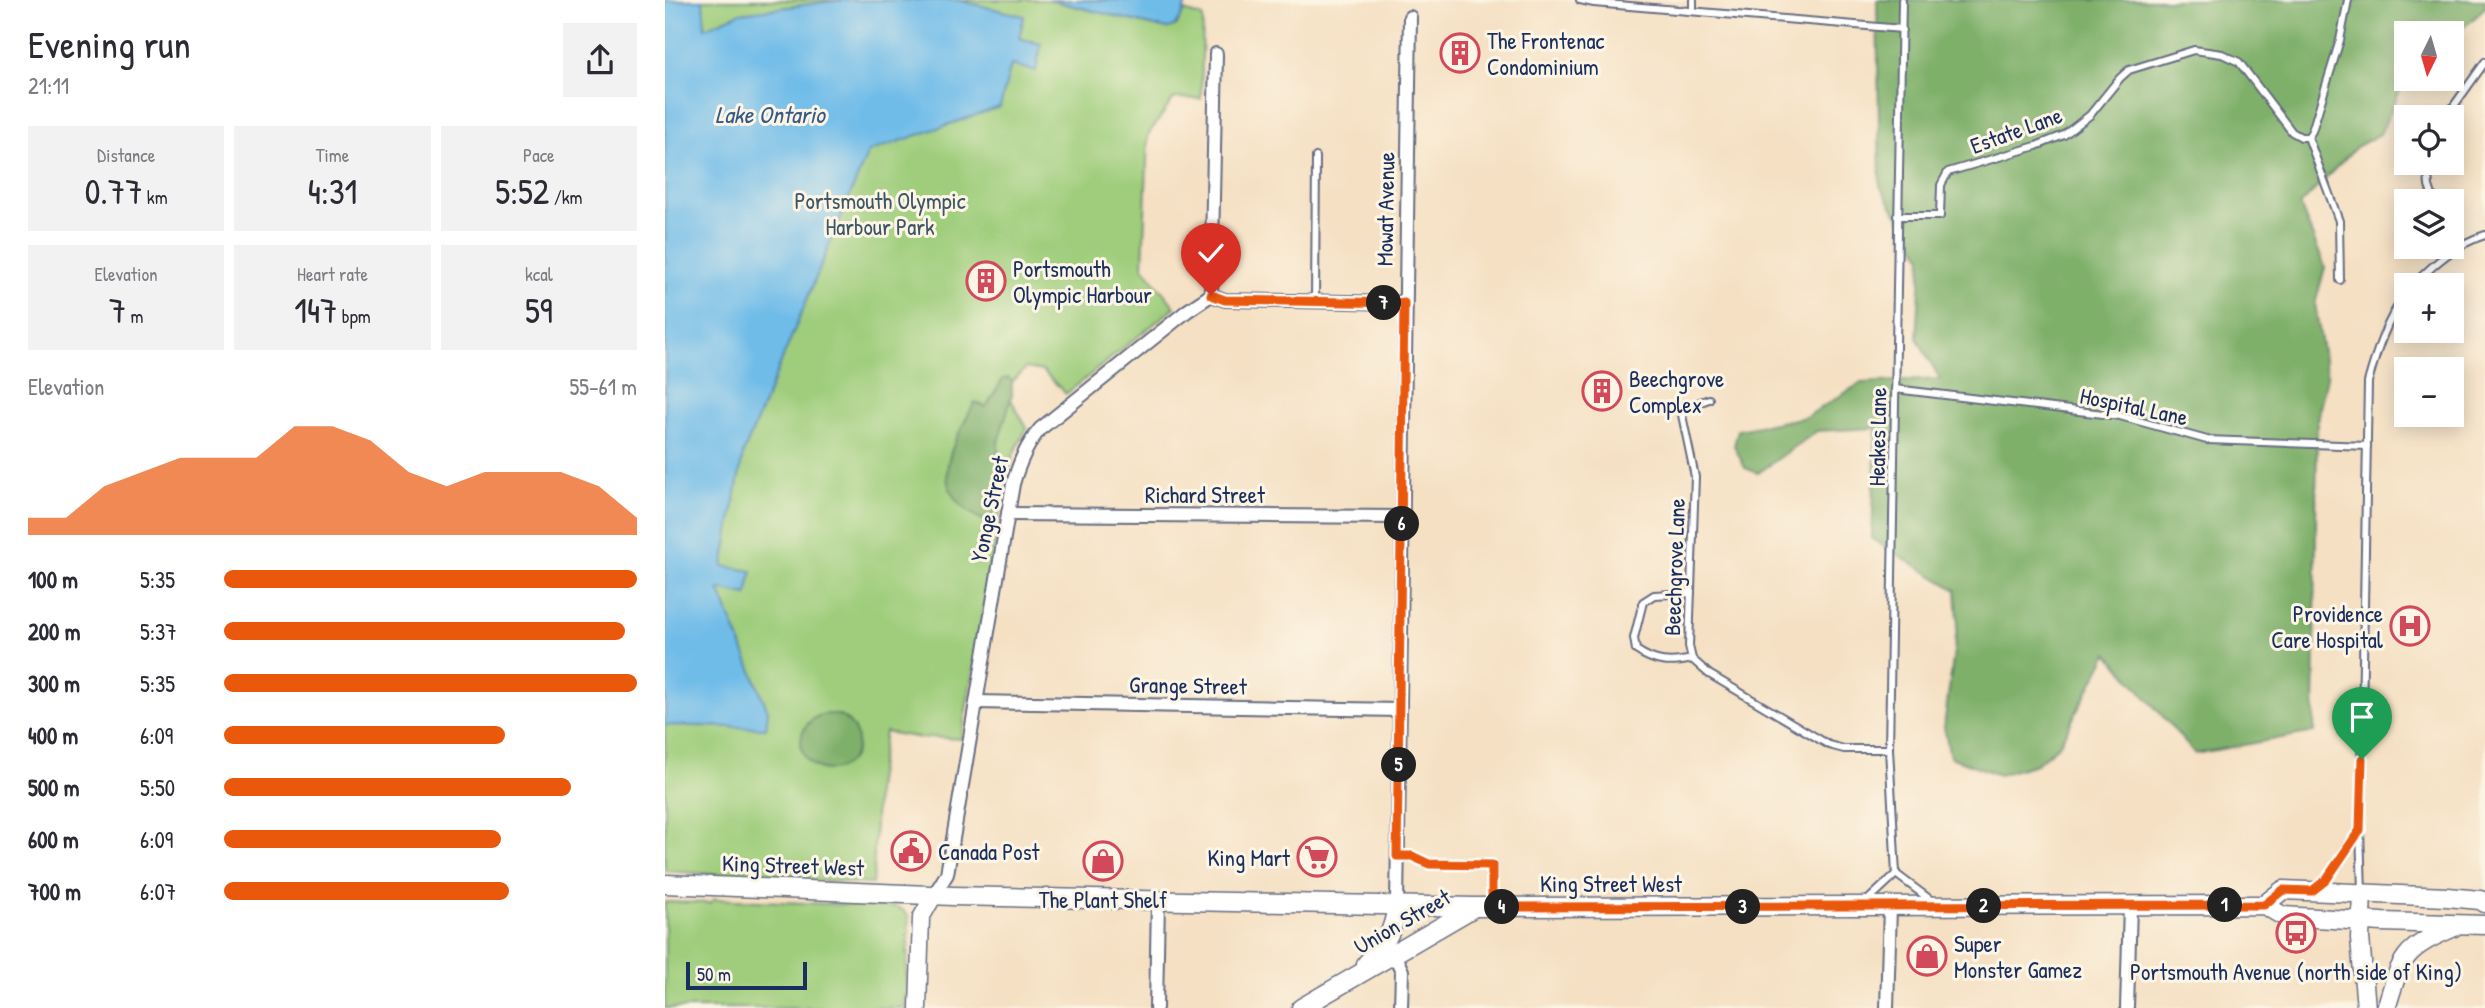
<!DOCTYPE html>
<html lang="en">
<head>
<meta charset="utf-8">
<style>
  :root { --surface:#fff; --page:#f2f2f3; --text:#2b2b33; --muted:#7c7c81; --accent:#ea580c }
  body { margin:0; font-family:"Patrick Hand",sans-serif; background:var(--page); color:var(--text); height:100vh; display:flex; flex-direction:column; font-size:26px; white-space:nowrap }
  * { box-sizing:border-box; margin:0 }
  p { font-size:23px; color:var(--muted) }
  .icon { flex:none; width:38px; height:38px; fill:none; stroke:currentColor; stroke-width:2; stroke-linecap:round; stroke-linejoin:round }
  .map { position:relative; flex:1; overflow:hidden }
  .side { display:flex; flex-direction:column; background:var(--surface); width:665px }
  .side>* { flex:none }
  .needle { width:46px; rotate:185deg }
  .fabs { position:absolute; left:1729px; top:21px; display:grid; gap:14px }
  .fabs a { display:grid; place-items:center; width:70px; height:70px; border-radius:0px; background:var(--surface); box-shadow:0 4px 18px #0003; font-size:35px }
  .scale { position:absolute; left:21px; bottom:18px; width:121px; box-sizing:border-box; padding-left:7px; border:4px solid #1b2f5e; border-top:0; font-size:19px; line-height:24px; white-space:nowrap; color:#1b2f5e; -webkit-text-stroke:5px #fcf5e5; paint-order:stroke }
  .pin { position:absolute; display:grid; place-items:center; width:60px; height:60px; color:#fff; margin:-72px -30px; border-radius:50% 50% 50% 0; rotate:-45deg; box-shadow:0 0 7px #0007 }
  .pin .icon { rotate:45deg }
  .km { position:absolute; width:35px; height:35px; margin:-18px; border-radius:50%; background:#222; color:#fff; font-size:19px; line-height:35px; text-align:center }
  .round { display:grid; place-items:center; flex:none; width:74px; height:74px; border-radius:0px; background:var(--page) }
  .summary { display:flex; align-items:center; justify-content:space-between; height:119px; padding:0 28px }
  h1 { font-size:38px; font-weight:600; line-height:52px }
  .metrics { display:grid; grid-template-columns:repeat(3,1fr); gap:10px; height:119px; padding:7px 28px }
  .metrics div { display:grid; align-content:center; border-radius:0px; background:var(--page); text-align:center }
  .metrics b { font-size:35px; font-weight:600 }
  .metrics small { font-size:19px; font-weight:400 }
  .metrics p { font-size:19px }
  .chart { height:196px; padding:14px 28px }
  .chart p { display:flex; justify-content:space-between }
  .chart svg { width:100%; height:126px; margin-top:7px; fill:var(--accent); opacity:.7 }
  ul { padding:0 28px; list-style:none; font-size:23px }
  li { display:grid; grid-template-columns:112px 84px 1fr; align-items:center; height:52px }
  li i { height:18px; border-radius:9px; background:var(--accent) }
  main { display:flex; flex:1; min-height:0 }
  .map>svg:first-child { display:block }
</style>
</head>
<body>
<main>
<section class="side">
<div class="summary"><div><h1>Evening run</h1><p>21:11</p></div><a class="round"><svg class="icon" aria-label="share" viewBox="0 0 24 24"><path d="M12 15V3M7 8l5-5 5 5M5 13v7h14v-7"/></svg></a></div>
<div class="metrics">
<div><p>Distance</p><b>0.77<small> km</small></b></div>
<div><p>Time</p><b>4:31</b></div>
<div><p>Pace</p><b>5:52<small> /km</small></b></div>
</div>
<div class="metrics">
<div><p>Elevation</p><b>7<small> m</small></b></div>
<div><p>Heart rate</p><b>147<small> bpm</small></b></div>
<div><p>kcal</p><b>59</b></div>
</div>
<div class="chart"><p><span>Elevation</span>55–61 m</p>
<svg viewBox="0 0 160 44" preserveAspectRatio="none"><path d="M0 44V38L10 38L20 27L30 22L40 17L50 17L60 17L70 6L80 6L90 11L100 22L110 27L120 22L130 22L140 22L150 27L160 38V44z"/></svg>
</div>
<ul>
<li><b>100 m</b>5:35<i style="width:100%"></i></li>
<li><b>200 m</b>5:37<i style="width:97%"></i></li>
<li><b>300 m</b>5:35<i style="width:100%"></i></li>
<li><b>400 m</b>6:09<i style="width:68%"></i></li>
<li><b>500 m</b>5:50<i style="width:84%"></i></li>
<li><b>600 m</b>6:09<i style="width:67%"></i></li>
<li><b>700 m</b>6:07<i style="width:69%"></i></li>
</ul>
</section>
<div class="map">
<svg width="1820" height="1008" viewBox="0 0 1820 1008">
  <rect width="100%" height="100%" fill="#fcf5e5"/>
  <filter id="ink" filterUnits="userSpaceOnUse"><feTurbulence type="fractalNoise" baseFrequency=".0143" numOctaves="2"/><feDisplacementMap in="SourceGraphic" scale="14" xChannelSelector="R" yChannelSelector="G"/><feConvolveMatrix kernelMatrix="1 2 1 2 8 2 1 2 1" color-interpolation-filters="sRGB"/></filter>
  <filter id="wash" filterUnits="userSpaceOnUse"><feTurbulence type="fractalNoise" baseFrequency=".00686" numOctaves="4" result="noise"/><feDisplacementMap in="SourceGraphic" scale="28" xChannelSelector="R" yChannelSelector="G"/><feGaussianBlur stdDeviation="1.57" result="paint"/><feColorMatrix in="noise" values="0 0 0 0 0 0 0 0 0 0 0 0 0 0 0 0 0 1.4 0 .05"/><feComposite in="paint" operator="in"/></filter>
  <g filter="url(#wash)">
    <rect width="100%" height="100%" fill="#f5e0c3"/>
    <g fill="#9fcd7b" stroke="#5d7e6c" stroke-width="2">
      <path d="M 0,0 L 384,0 L 502,29 L 512,25 L 519,11 L 538,17 L 536,99 L 509,98 L 483,135 L 478,267 L 510,307 L 401,394 L 378,371 L 361,368 L 340,389 L 362,428 L 348,455 L 340,484 L 296,739 L 264,737 L 262,739 L 220,732 L 211,788 L 208,884 L 0,871 Z"/>
      <path d="M 49,899 L 232,907 L 239,911 L 244,917 L 240,1008 L 0,1008 L 0,902 L 45,903 Z"/>
    </g>
    <g fill="#7fb06b" stroke="#4d7064" stroke-width="2">
      <path d="M 1212,0 L 1820,0 L 1820,7 C 1793,39 1781,33 1741,33 L 1741,78 L 1715,134 L 1691,147 L 1635,205 L 1660,267 L 1650,304 L 1662,377 L 1652,421 L 1649,732 L 1530,754 L 1443,653 L 1394,745 L 1371,764 L 1334,775 L 1285,757 L 1279,727 L 1293,621 L 1291,590 L 1207,539 L 1211,428 L 1152,431 L 1093,473 L 1080,468 L 1069,446 L 1073,430 L 1141,417 L 1196,383 L 1275,379 L 1252,338 L 1257,257 L 1215,186 Z"/>
      <path d="M 344,378 L 347,382 L 347,395 L 333,442 L 333,455 L 338,467 L 328,517 L 318,520 C 257,490 287,447 310,402 L 321,407 L 338,379 Z"/>
      <circle cx="164" cy="742" r="28"/>
    </g>
    <g fill="#70bce9" stroke="#4676a4" stroke-width="2">
      <path d="M 0,0 L 38,0 L 40,28 L 75,13 L 177,0 L 292,0 L 359,16 L 354,38 L 376,44 L 371,71 L 346,65 L 335,107 L 203,152 L 78,454 L 58,566 L 87,571 L 82,595 L 54,589 L 103,711 L 101,728 L 0,725 Z"/>
      <path d="M 385,0 L 521,0 C 519,14 516,24 502,29 Z"/>
    </g>
  </g>
  <g filter="url(#ink)">
    <g fill="none" stroke-linecap="round" stroke-linejoin="round">
      <g stroke="#676d81" stroke-width="10">
        <g id="service">
          <path d="M 915,0 L 929,3 L 1237,29"/>
          <path d="M 1237,0 L 1224,749 L 1231,874 L 1267,901"/>
          <path d="M 1028,11 L 1028,0"/>
          <path d="M 1781,117 L 1820,62"/>
          <path d="M 1643,137 L 1674,221 L 1675,280"/>
          <path d="M 1643,137 L 1647,131 L 1675,40 L 1683,0"/>
          <path d="M 1762,163 L 1764,186 L 1769,201"/>
          <path d="M 1232,216 L 1275,216 L 1276,185 L 1283,172 L 1371,146 L 1399,135 L 1425,115 L 1455,78 L 1464,70 L 1529,50 L 1557,54 L 1574,62 L 1627,132 L 1636,137 L 1643,137"/>
          <path d="M 1787,234 L 1794,246"/>
          <path d="M 1748,285 C 1769,264 1791,244 1820,235"/>
          <path d="M 650,302 L 651,157"/>
          <path d="M 1230,389 L 1455,416 L 1542,440 L 1702,446"/>
          <path d="M 1044,399 L 1019,408 L 1017,415 L 1030,477 L 1024,646 L 1027,659 L 1044,674 L 1164,745 L 1179,749 L 1224,749"/>
          <path d="M 1026,593 L 989,595 L 978,602 L 969,638 L 971,650 C 990,663 1005,664 1027,659"/>
          <path d="M 732,856 L 747,857 L 764,864 L 827,865 L 827,906"/>
          <path d="M 1652,887 L 1661,879 L 1694,832"/>
          <path d="M 1697,892 L 1695,830 L 1703,382 C 1712,350 1721,321 1741,294"/>
          <path d="M 1202,901 L 1231,874"/>
        </g>
      </g>
      <g stroke="#676d81" stroke-width="16">
        <g id="minor">
          <path d="M 546,295 L 551,54"/>
          <path d="M 546,295 L 560,300 L 739,303"/>
          <path d="M 343,514 L 737,517"/>
          <path d="M 312,702 L 734,710"/>
          <path d="M 269,895 L 282,874 L 348,484 C 354,463 361,446 375,429 L 522,311 L 546,295"/>
          <path d="M 732,905 L 745,17"/>
          <path d="M 729,954 L 737,971 L 736,1008"/>
          <path d="M 491,1008 L 493,900"/>
          <path d="M 1222,1008 L 1225,907"/>
          <path d="M 1462,1008 L 1465,905"/>
        </g>
      </g>
      <g stroke="#676d81" stroke-width="19">
        <path id="tertiary" d="M 253,1008 L 256,918 L 269,895"/>
      </g>
      <g stroke="#676d81" stroke-width="21">
        <g id="secondary">
          <path d="M 0,884 L 288,896 L 810,907 L 1599,905 L 1618,916 L 1717,922 L 1820,925"/>
          <path d="M 1697,894 L 1695,938 L 1701,1008"/>
          <path d="M 1599,905 L 1618,890 L 1782,897 L 1815,900 L 1820,903"/>
          <path d="M 701,964 C 720,944 728,934 732,905"/>
          <path d="M 636,1008 L 808,908"/>
          <path d="M 1721,1008 C 1727,991 1731,970 1742,956 C 1753,942 1774,934 1789,927"/>
        </g>
      </g>
      <use href="#service" stroke="#fff" stroke-width="6"/>
      <use href="#minor" stroke="#fff" stroke-width="12"/>
      <use href="#tertiary" stroke="#fff" stroke-width="16"/>
      <use href="#secondary" stroke="#fff" stroke-width="18"/>
    </g>
  </g>
  <g fill="none" stroke-linecap="round" stroke-linejoin="round" filter="url(#ink)">
    <g stroke="#fff" stroke-width="14">
      <path id="route" d="M 546,295 L 560,300 L 739,303 L 732,856 L 747,856 L 764,864 L 827,865 L 827,907 L 1599,905 L 1618,890 L 1647,891 L 1661,880 L 1695,830 L 1697,759"/>
    </g>
    <use href="#route" stroke="#ea580c" stroke-width="9"/>
  </g>
  <defs>
    <g id="building-ring" transform="scale(2.0125)"><circle r="9.5" fill="#fcf5e5" stroke="#d1495b" stroke-width="1.5"/><path d="M-4-6H4V6H1V3H-1V6H-4ZM-2.5-4.3h1.7v1.8h-1.7ZM.8-4.3h1.7v1.8H.8ZM-2.5-1h1.7V.8h-1.7ZM.8-1h1.7V.8H.8Z" fill="#d1495b"/></g>
    <g id="hospital-ring" transform="scale(2.0125)"><circle r="9.5" fill="#fcf5e5" stroke="#d1495b" stroke-width="1.5"/><path d="M-5-5h3v3.5h4V-5h3V5h-3V1.5h-4V5h-3Z" fill="#d1495b"/></g>
    <g id="civic-ring" transform="scale(2.0125)"><circle r="9.5" fill="#fcf5e5" stroke="#d1495b" stroke-width="1.5"/><path d="M-.6-6.5H3V-4.5H.6V-3L4-1V1h2V6H-6V1h2V-1L-.6-3ZM-1.2 2.5V6h2.4V2.5Z" fill="#d1495b"/></g>
    <g id="supermarket-ring" transform="scale(2.0125)"><circle r="9.5" fill="#fcf5e5" stroke="#d1495b" stroke-width="1.5"/><path d="M-6-5.5h2.5l.6 2H6L4.5 2H-2.5L-4.4-4H-6ZM-1.5 3.2a1.3 1.3 0 1 0 .1 0ZM3 3.2a1.3 1.3 0 1 0 .1 0Z" fill="#d1495b"/></g>
    <g id="shop-ring" transform="scale(2.0125)"><circle r="9.5" fill="#fcf5e5" stroke="#d1495b" stroke-width="1.5"/><path d="M-5-2.5h2.3a2.7 3.5 0 0 1 5.4 0H5L5.5 6h-11ZM-1.5-2.5h3a1.5 2.3 0 0 0-3 0Z" fill="#d1495b"/></g>
    <g id="bus-ring" transform="scale(2.0125)"><circle r="9.5" fill="#fcf5e5" stroke="#d1495b" stroke-width="1.5"/><path d="M-5-6H5V4H4V6H2V4H-2V6H-4V4H-5ZM-3.5-4V0h7V-4ZM-3.5 1.2v1.5H-2V1.2ZM2 1.2v1.5H3.5V1.2Z" fill="#d1495b"/></g>
  </defs>
  <g fill-rule="evenodd">
    <use href="#building-ring" x="795" y="53"/>
    <use href="#building-ring" x="321" y="281"/>
    <use href="#building-ring" x="937" y="391"/>
    <use href="#hospital-ring" x="1745" y="626"/>
    <use href="#civic-ring" x="246" y="851"/>
    <use href="#supermarket-ring" x="652" y="857"/>
    <use href="#shop-ring" x="438" y="861"/>
    <use href="#bus-ring" x="1631" y="933"/>
    <use href="#shop-ring" x="1262" y="956"/>
  </g>
  <g text-anchor="middle" dominant-baseline="central" stroke-width="6" stroke-linejoin="round" paint-order="stroke">
    <g font-size="23" fill="#1b2f5e" stroke="#fcf5e5" text-anchor="start">
      <text x="822" y="40">The Frontenac<tspan x="822" dy="26">Condominium</tspan></text>
      <text x="348" y="268">Portsmouth<tspan x="348" dy="26">Olympic Harbour</tspan></text>
      <text x="964" y="378">Beechgrove<tspan x="964" dy="26">Complex</tspan></text>
      <text x="1718" y="613" text-anchor="end">Providence<tspan x="1718" dy="26">Care Hospital</tspan></text>
      <text x="273" y="851">Canada Post</text>
      <text x="625" y="857" text-anchor="end">King Mart</text>
      <text x="438" y="899" text-anchor="middle">The Plant Shelf</text>
      <text x="1289" y="943">Super<tspan x="1289" dy="26">Monster Gamez</tspan></text>
      <text x="1631" y="971" text-anchor="middle">Portsmouth Avenue (north side of King)</text>
    </g>
    <g font-size="23" fill="#1b2f5e" stroke="#fcf5e5">
      <text transform="translate(1351 130) rotate(-20)">Estate Lane</text>
      <text transform="translate(720 209) rotate(-89)">Mowat Avenue</text>
      <text transform="translate(1469 406) rotate(12)">Hospital Lane</text>
      <text transform="translate(1212 437) rotate(-89)">Heakes Lane</text>
      <text x="540" y="494">Richard Street</text>
      <text transform="translate(324 509) rotate(-78)">Yonge Street</text>
      <text transform="translate(1009 567) rotate(-88)">Beechgrove Lane</text>
      <text transform="translate(523 685) rotate(1)">Grange Street</text>
      <text transform="translate(128 865) rotate(2)">King Street West</text>
      <text x="946" y="883">King Street West</text>
      <text transform="translate(737 921) rotate(-30)">Union Street</text>
    </g>
    <g font-size="23" fill="#3c5665" stroke="#fcf5e5">
      <text x="215" y="200">Portsmouth Olympic<tspan x="215" dy="26">Harbour Park</tspan></text>
    </g>
    <g font-size="24" font-style="italic" fill="#355988" stroke="#fcf5e5">
      <text x="105" y="114">Lake Ontario</text>
    </g>
  </g>
</svg>
<div class="fabs">
<a><svg class="needle" viewBox="-14 -14 28 28"><path d="M0-13l5 13h-10z" fill="#e53935"/><path d="M0 13l5-13h-10z" fill="#7c7c81"/></svg></a>
<a><svg class="icon" aria-label="locate" viewBox="0 0 24 24"><circle cx="12" cy="12" r="6"/><path d="M12 2v4M12 18v4M2 12h4M18 12h4"/></svg></a>
<a><svg class="icon" aria-label="layers" viewBox="0 0 24 24"><path d="M12 4l9 5-9 5-9-5zM3 14l9 5 9-5"/></svg></a>
<a>+</a>
<a>−</a>
</div>
<div class="scale">50 m</div>
<div class="pin" style="left:1697px;top:759px;background:#1e9e55"><svg class="icon" aria-label="arrive" viewBox="0 0 24 24"><path d="M6 21V4h12l-3 4 3 4H6"/></svg></div>
<div class="pin" style="left:546px;top:295px;background:#d93025"><svg class="icon" aria-label="check" viewBox="0 0 24 24"><path d="M5 12l5 5 9-10"/></svg></div>
<b class="km" style="left:1560px;top:905px">1</b>
<b class="km" style="left:1319px;top:906px">2</b>
<b class="km" style="left:1078px;top:907px">3</b>
<b class="km" style="left:837px;top:907px">4</b>
<b class="km" style="left:734px;top:765px">5</b>
<b class="km" style="left:737px;top:524px">6</b>
<b class="km" style="left:719px;top:303px">7</b>
</div>
</main>
</body>
</html>
